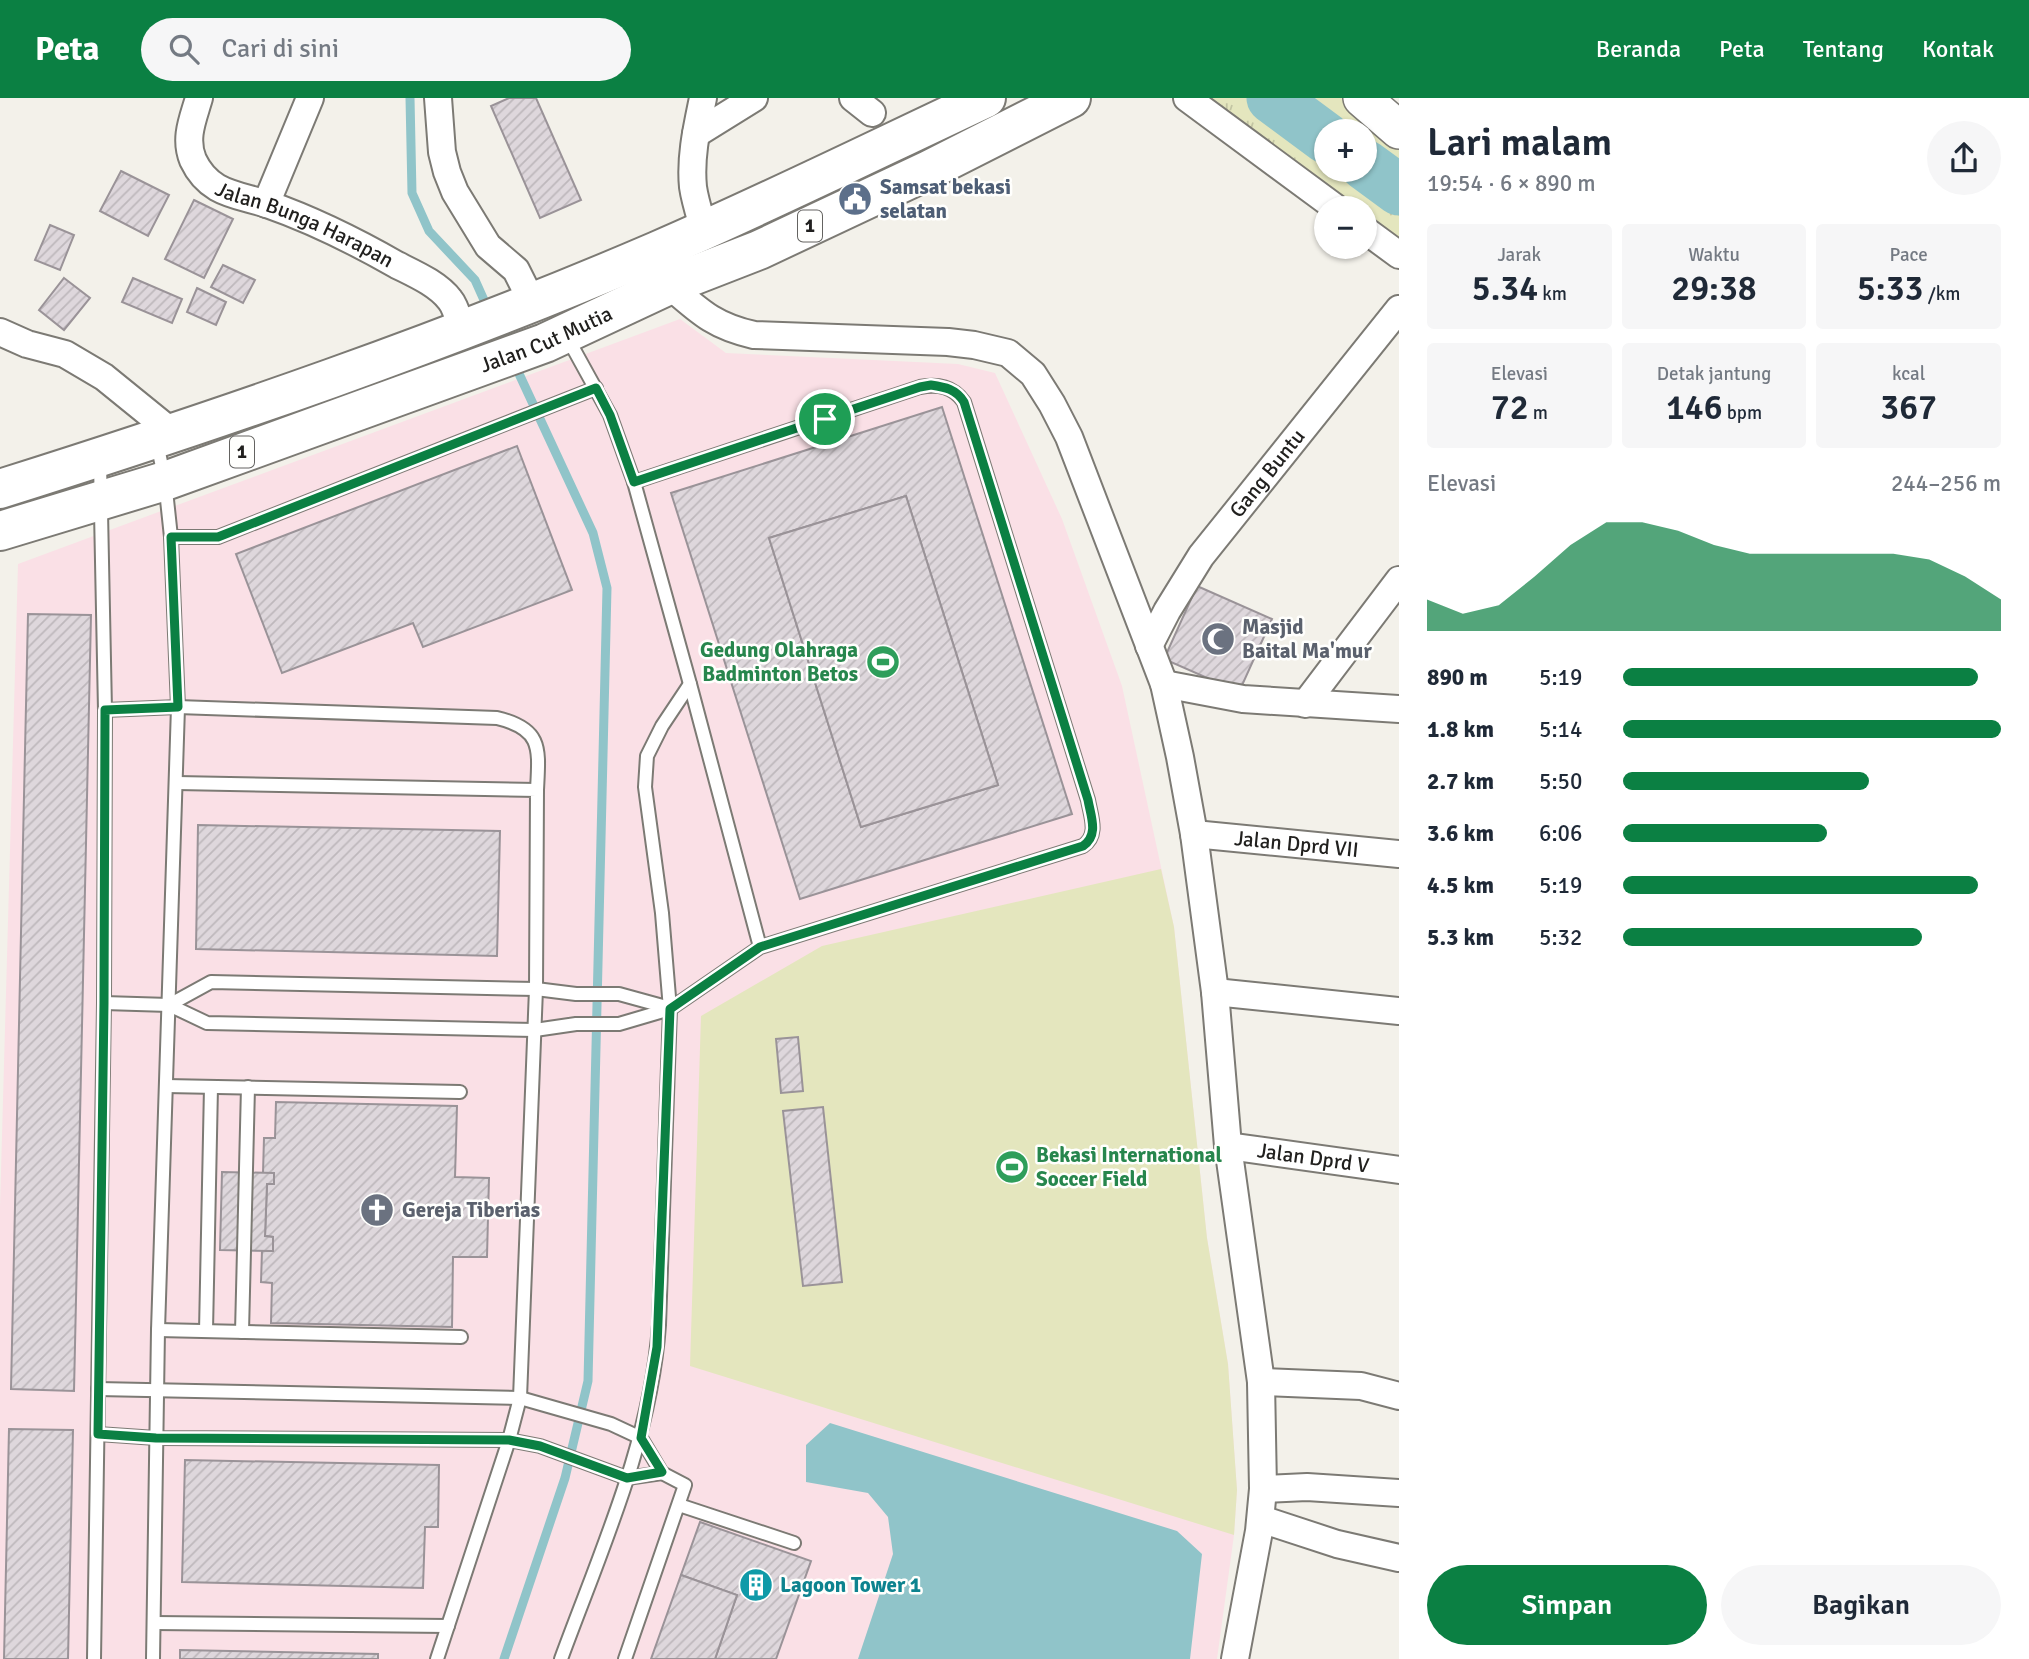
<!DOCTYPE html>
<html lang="id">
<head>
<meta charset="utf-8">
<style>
  :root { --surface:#fff; --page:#f6f6f7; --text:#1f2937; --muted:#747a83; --accent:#0b8043 }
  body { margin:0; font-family:Signika,sans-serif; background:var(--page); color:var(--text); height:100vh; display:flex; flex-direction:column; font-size:26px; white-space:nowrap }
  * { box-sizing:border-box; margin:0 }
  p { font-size:23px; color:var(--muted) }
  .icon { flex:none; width:38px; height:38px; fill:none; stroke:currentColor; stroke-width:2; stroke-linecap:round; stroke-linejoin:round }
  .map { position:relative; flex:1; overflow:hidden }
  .drawer { display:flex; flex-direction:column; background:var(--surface); width:630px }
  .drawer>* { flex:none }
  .controls { position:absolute; left:1314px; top:21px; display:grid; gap:14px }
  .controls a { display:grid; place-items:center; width:63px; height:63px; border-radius:50%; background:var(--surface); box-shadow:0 2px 5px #0004; font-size:35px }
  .pin { position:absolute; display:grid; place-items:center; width:60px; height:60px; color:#fff; margin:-30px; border:4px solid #fff; border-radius:50%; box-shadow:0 2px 7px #0007 }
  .round { display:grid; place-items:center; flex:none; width:74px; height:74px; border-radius:37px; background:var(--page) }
  .headline { display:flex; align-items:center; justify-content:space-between; height:119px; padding:0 28px }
  h1 { font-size:38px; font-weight:600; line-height:52px }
  .stats { display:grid; grid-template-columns:repeat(3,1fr); gap:10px; height:119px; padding:7px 28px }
  .stats div { display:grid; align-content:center; border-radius:7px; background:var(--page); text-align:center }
  .stats b { font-size:35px; font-weight:600 }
  .stats small { font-size:19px; font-weight:400 }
  .stats p { font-size:19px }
  .chart { height:196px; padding:14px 28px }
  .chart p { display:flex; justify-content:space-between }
  .chart svg { width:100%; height:126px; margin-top:7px; fill:var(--accent); opacity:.7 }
  .button { display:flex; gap:14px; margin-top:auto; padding:14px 28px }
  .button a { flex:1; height:80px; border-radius:42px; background:var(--accent); color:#fff; font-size:28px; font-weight:600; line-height:80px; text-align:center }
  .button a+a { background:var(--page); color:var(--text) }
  ul { padding:0 28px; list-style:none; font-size:23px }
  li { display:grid; grid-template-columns:112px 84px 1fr; align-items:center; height:52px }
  li i { height:18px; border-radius:9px; background:var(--accent) }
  header { display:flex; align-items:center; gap:42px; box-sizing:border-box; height:98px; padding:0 35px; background:var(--accent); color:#fff }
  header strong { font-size:33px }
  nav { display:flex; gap:38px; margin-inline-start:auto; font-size:24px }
  .search { width:490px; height:63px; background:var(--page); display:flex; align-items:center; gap:18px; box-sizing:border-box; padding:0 24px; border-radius:38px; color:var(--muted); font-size:26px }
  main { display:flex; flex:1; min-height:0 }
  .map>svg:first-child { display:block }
</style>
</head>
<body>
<header>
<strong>Peta</strong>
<div class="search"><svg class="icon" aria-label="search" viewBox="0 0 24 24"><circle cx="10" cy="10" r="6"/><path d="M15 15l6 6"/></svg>Cari di sini</div>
<nav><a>Beranda</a><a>Peta</a><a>Tentang</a><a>Kontak</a></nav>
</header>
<main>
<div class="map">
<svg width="1399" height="1561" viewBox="0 0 1399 1561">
  <defs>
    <pattern id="grass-tufts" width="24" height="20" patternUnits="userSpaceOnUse" patternTransform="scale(1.75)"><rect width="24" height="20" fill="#e4e6be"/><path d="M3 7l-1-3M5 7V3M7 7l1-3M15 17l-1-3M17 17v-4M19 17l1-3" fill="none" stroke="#c3c5a3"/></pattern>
    <pattern id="building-hatch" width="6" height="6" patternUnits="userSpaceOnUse" patternTransform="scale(1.75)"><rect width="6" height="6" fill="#ded7dc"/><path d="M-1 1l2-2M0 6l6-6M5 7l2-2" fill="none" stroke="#beb8bc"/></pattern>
  </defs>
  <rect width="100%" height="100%" fill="#f3f1ea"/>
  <path fill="#fae0e6" d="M 680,221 L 726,255 L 958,266 L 995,275 L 1062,421 L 1122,588 L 1174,829 L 1207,1140 L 1228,1266 L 1237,1392 L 1234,1437 L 1217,1561 L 0,1561 L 0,1109 L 18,466 Z"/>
  <path fill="url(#grass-tufts)" fill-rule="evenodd" d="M 1187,0 L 1362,0 L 1399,32 L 1399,157 L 1365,132 L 1365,110 L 1336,110 ZM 1326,33 L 1365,33 L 1365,72 L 1326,72 Z"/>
  <path fill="#e4e6be" d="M 1161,771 L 1174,829 L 1207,1140 L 1228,1266 L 1237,1392 L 1234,1437 L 690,1268 L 701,918 L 822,848 Z"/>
  <path fill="#90c4c9" d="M 830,1325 L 1177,1433 L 1202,1456 L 1190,1561 L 858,1561 L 893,1456 L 888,1419 L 868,1395 L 806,1384 L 806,1347 Z"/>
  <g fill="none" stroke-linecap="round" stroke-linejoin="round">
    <g stroke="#90c4c9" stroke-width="9">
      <path d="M 410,0 L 412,95 L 429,133 L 475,182 L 488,211"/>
      <path d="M 504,1561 L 565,1380 L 588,1283 L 607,490 L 593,435 L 514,265"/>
    </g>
    <g stroke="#90c4c9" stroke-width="51">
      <path d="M 1272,0 L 1326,40"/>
      <path d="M 1365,67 L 1399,92"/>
    </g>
  </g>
  <g fill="url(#building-hatch)" stroke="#9a9398" stroke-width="2" fill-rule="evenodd">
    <path d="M 509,0 L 536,0 L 581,102 L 540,120 L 491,8 Z"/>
    <path d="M 121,73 L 169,97 L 148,138 L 100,113 Z"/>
    <path d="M 194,102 L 233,121 L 204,180 L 165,161 Z"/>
    <path d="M 50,127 L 74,137 L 60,172 L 35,162 Z"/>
    <path d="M 223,167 L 255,182 L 243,205 L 211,189 Z"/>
    <path d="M 64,180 L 90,200 L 64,232 L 39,212 Z"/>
    <path d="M 133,180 L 182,201 L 172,225 L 122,204 Z"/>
    <path d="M 197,190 L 226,204 L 216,227 L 187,214 Z"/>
    <path d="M 942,309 L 1072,716 L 800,801 L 671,395 ZM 906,398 L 998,687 L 861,729 L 769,440 Z"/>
    <path d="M 517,348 L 572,492 L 423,549 L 413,525 L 282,575 L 236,456 Z"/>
    <path d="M 906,398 L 998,687 L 861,729 L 769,440 Z"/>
    <path d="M 1197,488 L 1272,521 L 1239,594 L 1164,561 Z"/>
    <path d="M 28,516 L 91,517 L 74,1293 L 11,1291 Z"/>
    <path d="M 198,727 L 500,733 L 497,858 L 196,851 Z"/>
    <path d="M 798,939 L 803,993 L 781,995 L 776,941 Z"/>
    <path d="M 276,1004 L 457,1008 L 455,1079 L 489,1080 L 487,1159 L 453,1159 L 452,1229 L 271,1225 L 272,1185 L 261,1184 L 262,1152 L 273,1153 L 273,1139 L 265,1138 L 267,1086 L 274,1086 L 274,1075 L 263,1075 L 264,1040 L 275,1040 Z"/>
    <path d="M 823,1009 L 842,1184 L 803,1188 L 783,1013 Z"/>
    <path d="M 222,1074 L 274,1075 L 274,1086 L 267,1086 L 265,1138 L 273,1139 L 273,1153 L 220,1152 Z"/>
    <path d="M 9,1331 L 73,1332 L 68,1561 L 4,1561 Z"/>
    <path d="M 185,1362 L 439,1367 L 438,1429 L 425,1429 L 423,1490 L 182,1484 Z"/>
    <path d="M 700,1424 L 811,1463 L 776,1561 L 715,1561 L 737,1497 L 681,1477 Z"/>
    <path d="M 681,1477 L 737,1497 L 715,1561 L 651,1561 Z"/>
    <path d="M 180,1552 L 378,1556 L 378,1561 L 180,1561 Z"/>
  </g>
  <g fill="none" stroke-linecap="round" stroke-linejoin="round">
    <g stroke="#7c7a74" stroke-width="16">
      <g id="lane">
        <path d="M 567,239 L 610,317 L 634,384"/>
        <path d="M 171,439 L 218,439 L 596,290"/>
        <path d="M 105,612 L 178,609 L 497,620 C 543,631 539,651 537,692"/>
        <path d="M 177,685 L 537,692 L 536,891 L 520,1300 L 509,1342 L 437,1561"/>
        <path d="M 104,905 L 169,907 L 207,925 L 535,932 L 576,926 L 619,926 L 670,911 L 760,849 L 1083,748 C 1099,737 1091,719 1088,702 L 964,304 C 953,288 938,286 920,289 L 634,384 L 690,586 L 760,849"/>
        <path d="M 169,907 L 211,884 L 536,891 L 576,896 L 619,896 L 670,910"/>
        <path d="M 166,988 L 460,994"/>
        <path d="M 158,1232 L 461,1239"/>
        <path d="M 206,1233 L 211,989"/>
        <path d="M 242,1234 L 248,989"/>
        <path d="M 98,1291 L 520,1300 L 611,1326 L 641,1340 L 662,1375 L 685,1387 L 625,1561"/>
        <path d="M 98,1336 L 156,1340 L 509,1342 L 540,1348 L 627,1380 L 662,1375"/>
        <path d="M 679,1407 L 794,1445"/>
        <path d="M 154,1525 L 448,1528"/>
        <path d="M 94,1561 L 104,905 L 105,612 L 100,364"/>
        <path d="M 153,1561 L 158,1232 L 178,609 L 171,439 L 165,383 L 157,345"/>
        <path d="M 561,1561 C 601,1452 651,1343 659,1227 L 670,911 L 662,815 L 645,689 L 647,658 L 662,628 L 690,586"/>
      </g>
    </g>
    <g stroke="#7c7a74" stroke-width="30">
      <g id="street">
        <path id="s1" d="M 199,0 C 193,21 184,40 193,62 C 209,96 236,96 267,106 C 313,122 355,143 397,167 C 415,176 438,186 450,202 C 456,209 459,223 462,232"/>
        <path d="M 438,0 L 442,54 L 447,74 L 455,94 L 488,148 L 516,172 L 532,204"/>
        <path d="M 703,0 C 697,29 690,59 693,89 C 695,103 700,118 704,132"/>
        <path d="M 853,0 L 872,15"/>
        <path d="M 1187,0 L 1336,110"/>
        <path d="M 696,36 L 754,0"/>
        <path d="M 266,106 L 310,0"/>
        <path d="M 1365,132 L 1399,157"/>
        <path d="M 669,187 C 700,214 714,228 754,237 L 948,244 L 974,247 L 1008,255 L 1033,276 L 1052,306 L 1069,339 L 1164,586 L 1180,659 L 1194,736 L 1215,894 L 1228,1048 L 1261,1284 L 1263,1391 L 1259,1433 L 1235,1561"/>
        <path d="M 0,234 L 27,246 L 65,256 L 104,279 L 173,335"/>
        <path id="s2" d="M 1149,548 L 1167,513 L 1201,458 L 1399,211"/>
        <path d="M 1164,586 L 1243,601 L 1399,611"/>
        <path d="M 1305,606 L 1399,482"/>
        <path id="s3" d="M 1194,736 L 1399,756"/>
        <path d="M 1215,894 L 1399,913"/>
        <path id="s4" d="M 1228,1048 L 1399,1072"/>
        <path d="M 1261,1284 L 1361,1288 L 1399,1298"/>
        <path d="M 1263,1391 L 1307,1389 L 1399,1395"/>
        <path d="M 1261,1421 L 1337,1446 L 1399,1460"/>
      </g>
    </g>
    <g stroke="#7c7a74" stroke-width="40">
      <path id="secondary" d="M 1362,0 L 1399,32"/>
    </g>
    <g stroke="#7c7a74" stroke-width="42">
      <g id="highway">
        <path d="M 0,391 C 222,321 443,245 657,153 C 768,105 877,51 986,0"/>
        <path id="s5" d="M 0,433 L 165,383 L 545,245 L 669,187 L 759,152 L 929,72 L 1071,0"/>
      </g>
    </g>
    <use href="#lane" stroke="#fff" stroke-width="12"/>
    <use href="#street" stroke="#fff" stroke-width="26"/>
    <use href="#secondary" stroke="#fff" stroke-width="37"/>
    <use href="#highway" stroke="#fff" stroke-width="38"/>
  </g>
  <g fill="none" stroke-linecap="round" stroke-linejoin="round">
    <g stroke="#fff" stroke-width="14">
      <path id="route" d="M 931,287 C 945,289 956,291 964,304 L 1088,702 C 1091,719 1099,737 1083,748 L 760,849 L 670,911 L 657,1249 L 641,1340 L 662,1374 L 627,1380 L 540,1348 L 509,1342 L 156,1340 L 98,1336 L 104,905 L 105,612 L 178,609 L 171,439 L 218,439 L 596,290 L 610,317 L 634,384 L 920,289 Z"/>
    </g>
    <use href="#route" stroke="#0b8043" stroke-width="9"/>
  </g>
  <defs>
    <g id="civic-disc" transform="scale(1.75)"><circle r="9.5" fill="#5c6f8a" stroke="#fffffd"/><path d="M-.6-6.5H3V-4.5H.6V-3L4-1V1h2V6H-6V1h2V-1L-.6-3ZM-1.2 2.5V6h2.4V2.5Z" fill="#fff"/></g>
    <g id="mosque-disc" transform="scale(1.75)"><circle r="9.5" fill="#6b7280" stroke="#fffffd"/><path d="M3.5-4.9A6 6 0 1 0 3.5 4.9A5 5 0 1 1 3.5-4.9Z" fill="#fff"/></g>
    <g id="stadium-disc" transform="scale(1.75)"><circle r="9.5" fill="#2e9e5b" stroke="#fffffd"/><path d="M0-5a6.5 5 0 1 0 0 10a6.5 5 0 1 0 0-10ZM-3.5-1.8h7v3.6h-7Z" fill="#fff"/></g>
    <g id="church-disc" transform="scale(1.75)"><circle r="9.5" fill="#6b7280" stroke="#fffffd"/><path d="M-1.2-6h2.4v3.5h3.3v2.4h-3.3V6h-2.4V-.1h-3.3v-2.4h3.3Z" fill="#fff"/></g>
    <g id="building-disc" transform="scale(1.75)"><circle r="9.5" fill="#0f9aa8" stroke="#fffffd"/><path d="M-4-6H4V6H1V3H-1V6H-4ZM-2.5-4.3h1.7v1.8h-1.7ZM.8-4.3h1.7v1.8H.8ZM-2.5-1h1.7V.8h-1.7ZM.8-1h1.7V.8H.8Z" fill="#fff"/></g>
  </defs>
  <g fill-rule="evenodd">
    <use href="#civic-disc" x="855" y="101"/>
    <use href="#mosque-disc" x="1218" y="541"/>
    <use href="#stadium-disc" x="883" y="564"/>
    <use href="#stadium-disc" x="1012" y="1069"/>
    <use href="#church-disc" x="377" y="1112"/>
    <use href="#building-disc" x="756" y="1487"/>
  </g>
  <g text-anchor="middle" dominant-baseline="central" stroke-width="5" stroke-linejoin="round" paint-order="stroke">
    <g fill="#fffffd" stroke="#646361" stroke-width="2">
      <rect x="798" y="112.5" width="24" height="31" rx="5"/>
      <rect x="230" y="338.5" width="24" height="31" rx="5"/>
    </g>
    <g font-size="19" font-weight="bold" fill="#21201e">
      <text x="810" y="128">1</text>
      <text x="242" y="354">1</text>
    </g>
    <g font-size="21" font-weight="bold" fill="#4e5e75" stroke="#fffffd" text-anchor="start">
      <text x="880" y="89">Samsat bekasi<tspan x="880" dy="24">selatan</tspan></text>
    </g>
    <g font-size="21" fill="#21201e" stroke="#fffffd">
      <text stroke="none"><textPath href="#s1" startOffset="196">Jalan Bunga Harapan</textPath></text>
      <text stroke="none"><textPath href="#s5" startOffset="579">Jalan Cut Mutia</textPath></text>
      <text stroke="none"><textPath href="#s2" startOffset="210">Gang Buntu</textPath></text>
      <text stroke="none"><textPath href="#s3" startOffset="103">Jalan Dprd VII</textPath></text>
      <text stroke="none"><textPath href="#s4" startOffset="86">Jalan Dprd V</textPath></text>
    </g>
    <g font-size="21" font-weight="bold" fill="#5b616d" stroke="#fffffd" text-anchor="start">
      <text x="1242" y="529">Masjid<tspan x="1242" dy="24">Baital Ma'mur</tspan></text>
      <text x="402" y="1112">Gereja Tiberias</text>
    </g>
    <g font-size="21" font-weight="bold" fill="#27864d" stroke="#fffffd" text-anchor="end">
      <text x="858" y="552">Gedung Olahraga<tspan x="858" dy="24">Badminton Betos</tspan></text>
      <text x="1036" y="1057" text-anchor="start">Bekasi International<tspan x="1036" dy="24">Soccer Field</tspan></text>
    </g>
    <g font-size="21" font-weight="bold" fill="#0d838f" stroke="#fffffd" text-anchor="start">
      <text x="780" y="1487">Lagoon Tower 1</text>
    </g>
  </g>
</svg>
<div class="controls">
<a>+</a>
<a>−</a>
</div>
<div class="pin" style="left:825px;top:321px;background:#1e9e55"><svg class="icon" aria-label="arrive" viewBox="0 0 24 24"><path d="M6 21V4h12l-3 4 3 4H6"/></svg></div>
</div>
<section class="drawer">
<div class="headline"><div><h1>Lari malam</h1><p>19:54 · 6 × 890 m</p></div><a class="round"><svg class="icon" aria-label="share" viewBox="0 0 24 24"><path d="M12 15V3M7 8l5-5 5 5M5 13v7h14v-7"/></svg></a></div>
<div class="stats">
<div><p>Jarak</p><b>5.34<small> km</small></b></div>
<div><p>Waktu</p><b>29:38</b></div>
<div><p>Pace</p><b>5:33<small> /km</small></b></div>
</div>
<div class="stats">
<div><p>Elevasi</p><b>72<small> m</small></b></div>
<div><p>Detak jantung</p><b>146<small> bpm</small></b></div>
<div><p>kcal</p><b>367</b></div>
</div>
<div class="chart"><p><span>Elevasi</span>244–256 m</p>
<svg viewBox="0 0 160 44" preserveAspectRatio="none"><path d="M0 44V33L10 38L20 35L30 25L40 14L50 6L60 6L70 9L80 14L90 17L100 17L110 17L120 17L130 17L140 19L150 25L160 33V44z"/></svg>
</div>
<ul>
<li><b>890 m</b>5:19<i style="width:94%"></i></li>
<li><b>1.8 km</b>5:14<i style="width:100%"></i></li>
<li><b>2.7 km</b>5:50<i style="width:65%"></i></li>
<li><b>3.6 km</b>6:06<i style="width:54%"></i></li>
<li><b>4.5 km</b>5:19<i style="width:94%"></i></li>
<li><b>5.3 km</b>5:32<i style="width:79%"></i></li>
</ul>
<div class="button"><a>Simpan</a><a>Bagikan</a></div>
</section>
</main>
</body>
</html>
